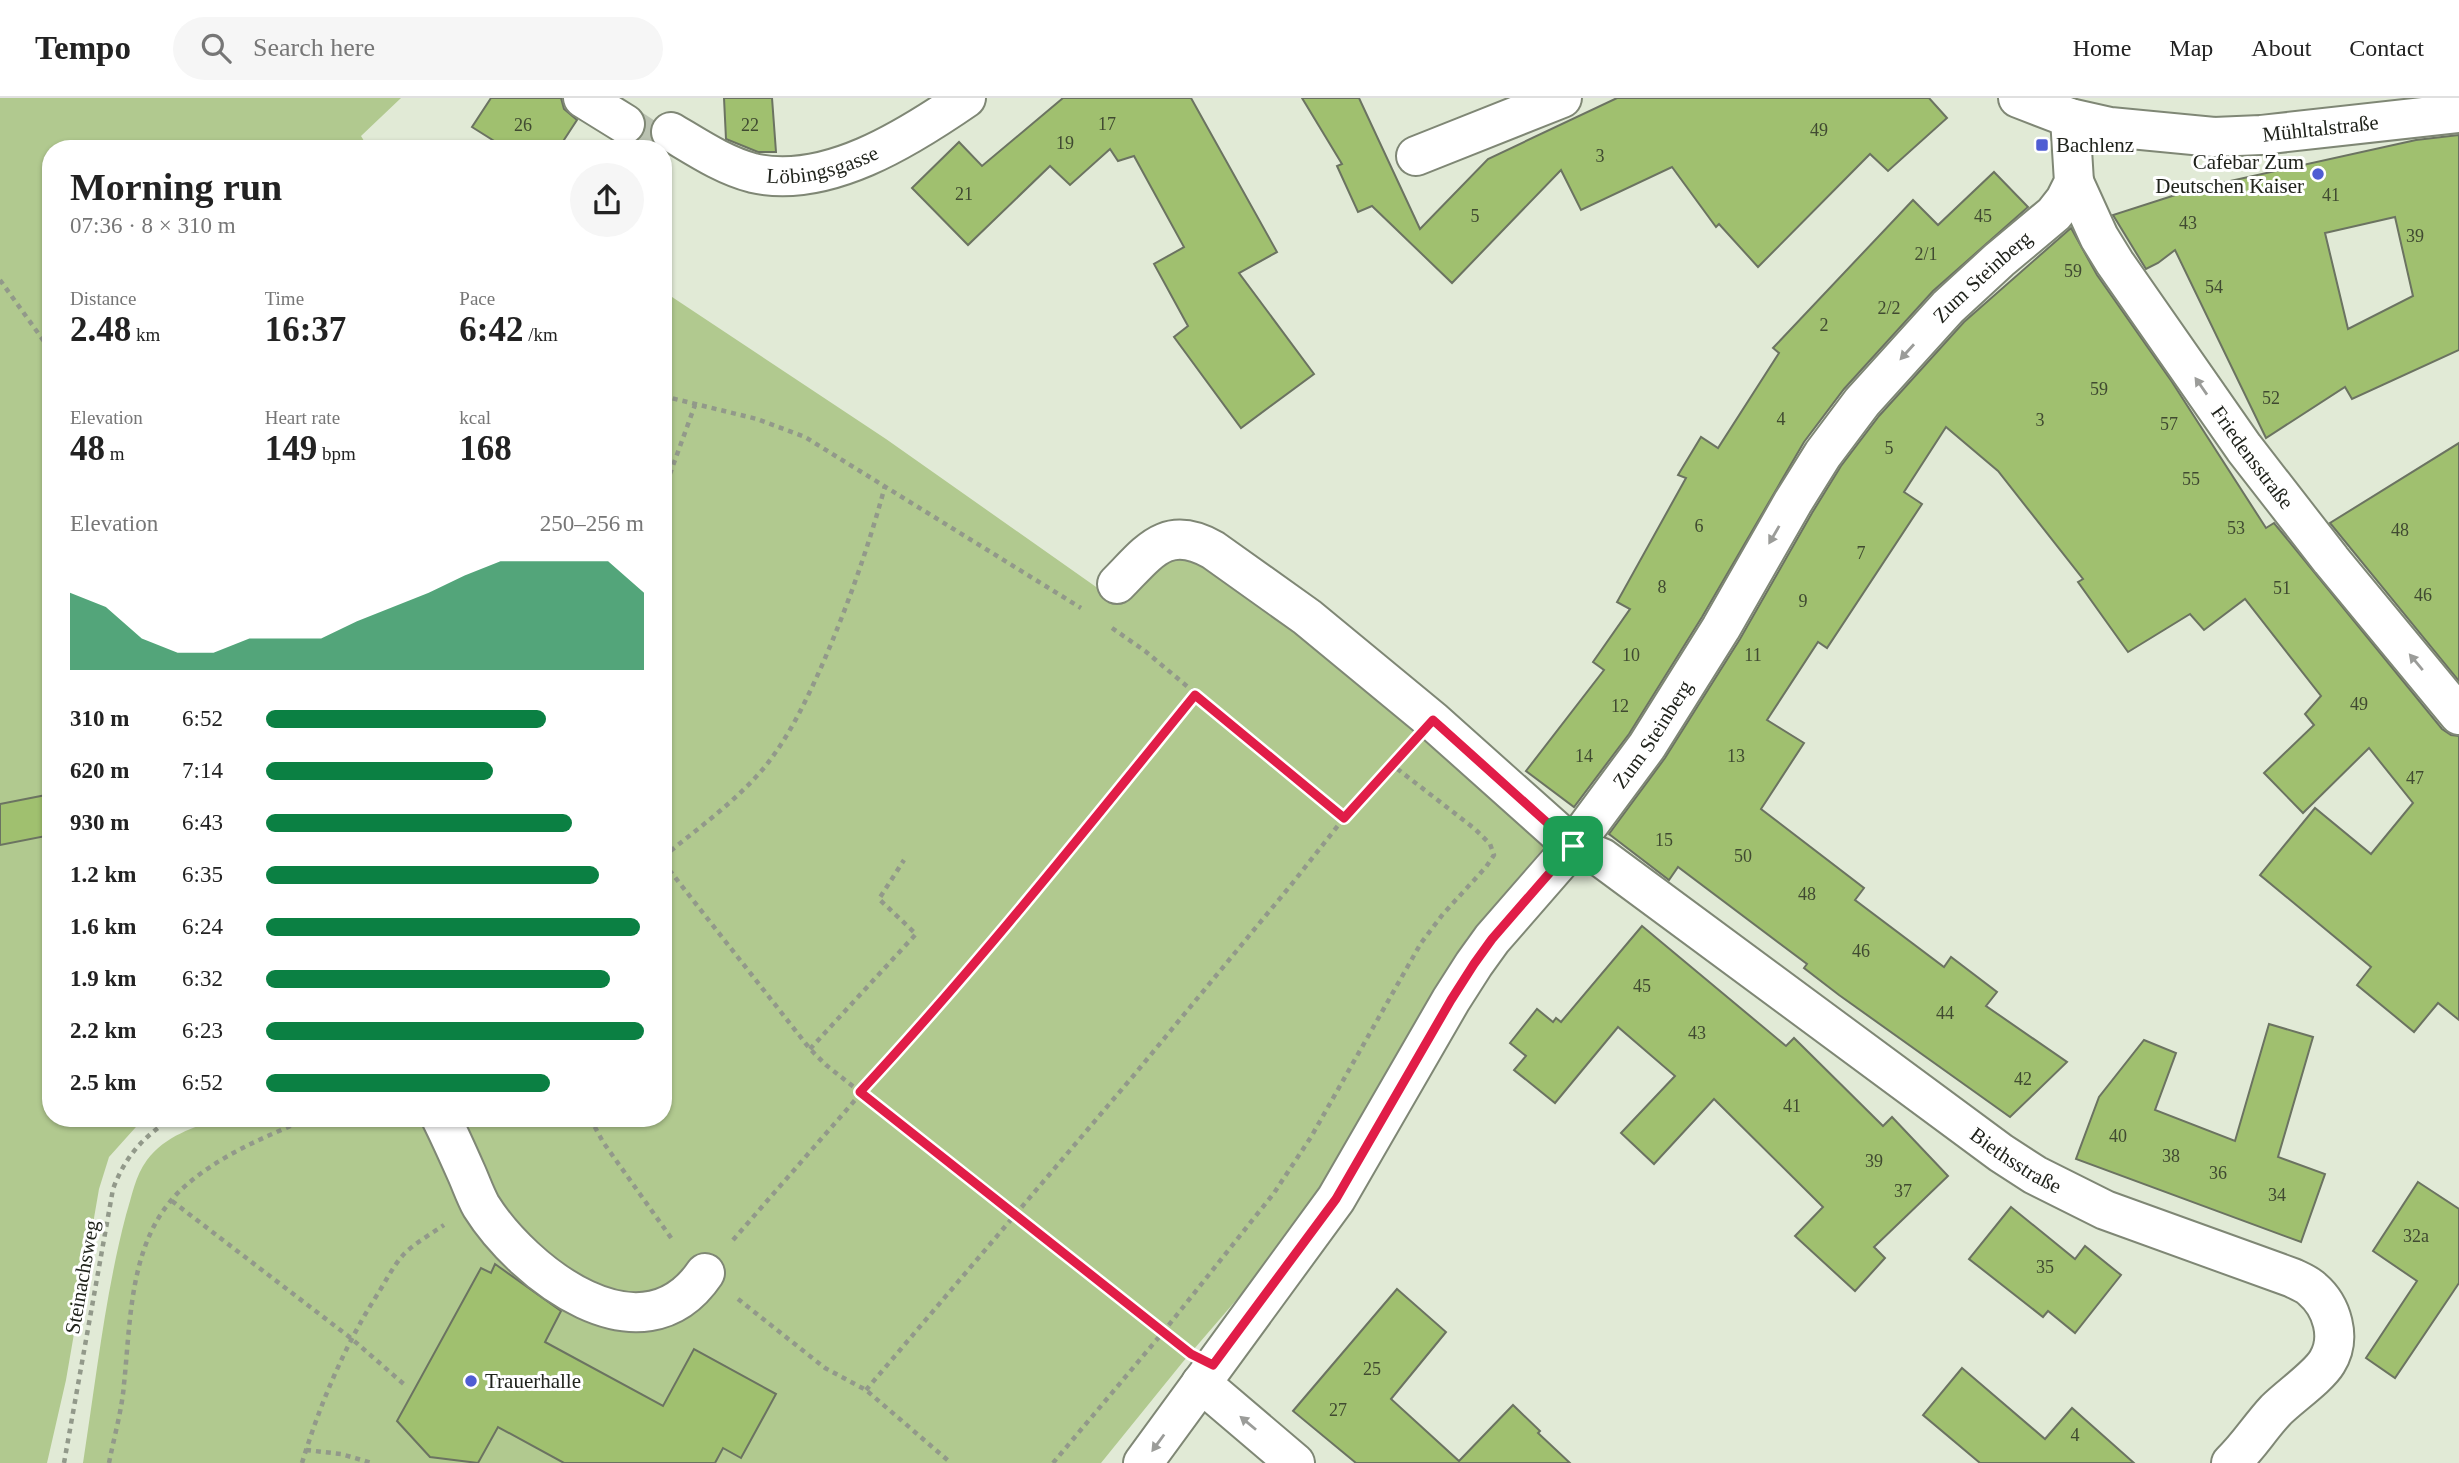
<!DOCTYPE html>
<html lang="en">
<head>
<meta charset="utf-8">
<style>
  :root { --surface:#fff; --page:#f6f6f6; --text:#222; --muted:#767676; --line:#e0e0e0; --accent:#0b8043 }
  body { margin:0; font-family:Georgia,serif; background:var(--page); color:var(--text); height:100vh; display:flex; flex-direction:column; font-size:26px; white-space:nowrap }
  * { box-sizing:border-box; margin:0 }
  p { font-size:23px; color:var(--muted) }
  .icon { flex:none; width:38px; height:38px; fill:none; stroke:currentColor; stroke-width:2; stroke-linecap:round; stroke-linejoin:round }
  .map { position:relative; flex:1; overflow:hidden }
  .panel { position:absolute; left:42px; top:42px; width:630px; height:987px; display:flex; flex-direction:column; background:var(--surface); border-radius:28px; box-shadow:0 2px 5px #0004 }
  .panel>* { flex:none }
  .pin { position:absolute; display:grid; place-items:center; width:60px; height:60px; color:#fff; margin:-30px; border-radius:14px; box-shadow:0 4px 10px #0006 }
  .round { display:grid; place-items:center; flex:none; width:74px; height:74px; border-radius:37px; background:var(--page) }
  .overview { display:flex; align-items:center; justify-content:space-between; height:119px; padding:0 28px }
  h1 { font-size:38px; font-weight:600; line-height:52px }
  .figures { display:grid; grid-template-columns:repeat(3,1fr); gap:10px; height:119px; padding:7px 28px }
  .figures div { display:grid; align-content:center }
  .figures b { font-size:35px; font-weight:600 }
  .figures small { font-size:19px; font-weight:400 }
  .figures p { font-size:19px }
  .chart { height:196px; padding:14px 28px }
  .chart p { display:flex; justify-content:space-between }
  .chart svg { width:100%; height:126px; margin-top:7px; fill:var(--accent); opacity:.7 }
  ul { padding:0 28px; list-style:none; font-size:23px }
  li { display:grid; grid-template-columns:112px 84px 1fr; align-items:center; height:52px }
  li i { height:18px; border-radius:9px; background:var(--accent) }
  header { display:flex; align-items:center; gap:42px; box-sizing:border-box; height:98px; padding:0 35px; background:var(--surface); border-bottom:2px solid var(--line) }
  header strong { font-size:33px }
  nav { display:flex; gap:38px; margin-inline-start:auto; font-size:24px }
  .search { width:490px; height:63px; background:var(--page); display:flex; align-items:center; gap:18px; box-sizing:border-box; padding:0 24px; border-radius:38px; color:var(--muted); font-size:26px }
  .map>svg:first-child { display:block }
</style>
</head>
<body>
<header>
<strong>Tempo</strong>
<div class="search"><svg class="icon" aria-label="search" viewBox="0 0 24 24"><circle cx="10" cy="10" r="6"/><path d="M15 15l6 6"/></svg>Search here</div>
<nav><a>Home</a><a>Map</a><a>About</a><a>Contact</a></nav>
</header>
<div class="map">
<svg width="2459" height="1365" viewBox="0 0 2459 1365">
  <rect width="100%" height="100%" fill="#e1ead6"/>
  <g fill="#b1c98f">
    <path d="M 0,0 L 401,0 L 361,38 L 369,51 L 51,51 L 51,1020 L 144,1020 L 109,1059 L 99,1091 L 66,1282 L 47,1365 L 0,1365 Z"/>
    <path d="M 663,193 L 886,341 L 1116,503 L 1168,455 L 1199,455 L 1550,742 L 1467,840 L 1360,1031 L 1281,1150 L 1182,1265 L 1101,1365 L 83,1365 C 96,1282 105,1197 126,1117 C 132,1098 135,1078 147,1062 C 165,1038 194,1029 221,1020 L 663,1020 Z"/>
  </g>
  <g fill="#a0c06f" stroke="#6b7361" stroke-width="2" fill-rule="evenodd">
    <path d="M 491,0 L 561,0 L 564,11 L 577,22 L 558,51 L 507,51 L 472,29 Z"/>
    <path d="M 724,0 L 772,0 L 776,54 L 758,54 L 726,41 Z"/>
    <path d="M 1063,0 L 1191,0 L 1277,154 L 1239,175 L 1314,276 L 1241,330 L 1174,239 L 1188,228 L 1154,166 L 1184,149 L 1134,58 L 1118,63 L 1110,51 L 1070,87 L 1050,68 L 968,147 L 912,90 L 959,44 L 982,68 Z"/>
    <path d="M 1302,0 L 1359,0 L 1420,131 L 1488,61 L 1617,0 L 1929,0 L 1947,20 L 1888,73 L 1870,56 L 1758,169 L 1719,126 L 1716,129 L 1672,69 L 1581,112 L 1561,72 L 1452,185 L 1372,108 L 1358,114 L 1337,68 L 1342,66 Z"/>
    <path d="M 2459,37 L 2459,252 L 2352,301 L 2345,289 L 2266,340 L 2175,152 L 2158,165 L 2146,171 L 2113,117 L 2194,91 L 2416,42 ZM 2395,119 L 2413,198 L 2348,231 L 2325,135 Z"/>
    <path d="M 1994,74 L 2028,109 L 1933,193 L 1844,291 L 1804,344 L 1702,519 L 1629,636 L 1574,709 L 1526,673 L 1604,572 L 1593,564 L 1630,511 L 1617,504 L 1686,380 L 1678,377 L 1701,339 L 1718,350 L 1779,255 L 1773,250 L 1913,102 L 1938,127 Z"/>
    <path d="M 2071,130 L 2097,177 L 2172,284 L 2266,430 L 2274,425 L 2442,631 L 2451,637 L 2459,638 L 2459,922 L 2438,905 L 2414,934 L 2357,887 L 2371,869 L 2260,777 L 2315,710 L 2371,756 L 2413,705 L 2369,650 L 2303,715 L 2264,675 L 2314,627 L 2305,616 L 2321,598 L 2245,501 L 2204,532 L 2190,516 L 2128,554 L 2078,484 L 2083,481 L 1998,373 L 1946,329 L 1904,394 L 1922,406 L 1827,550 L 1818,544 L 1767,622 L 1804,645 L 1761,711 L 1864,790 L 1855,802 L 1944,869 L 1951,859 L 1997,894 L 1986,908 L 2067,964 L 2010,1019 L 1839,897 L 1804,870 L 1807,866 L 1678,769 L 1669,782 L 1609,736 L 1665,660 L 1740,541 L 1812,415 L 1841,368 L 1879,318 L 1964,224 Z"/>
    <path d="M 2459,345 L 2459,583 L 2330,425 Z"/>
    <path d="M 51,696 L 51,737 L 0,747 L 0,706 Z"/>
    <path d="M 1642,828 L 1786,948 L 1794,940 L 1883,1028 L 1892,1019 L 1948,1078 L 1874,1149 L 1885,1160 L 1855,1193 L 1795,1138 L 1823,1109 L 1714,1001 L 1654,1066 L 1621,1035 L 1675,978 L 1618,929 L 1555,1005 L 1514,972 L 1526,958 L 1510,945 L 1537,911 L 1553,924 L 1556,920 L 1561,924 Z"/>
    <path d="M 2269,926 L 2313,939 L 2278,1059 L 2325,1076 L 2301,1144 L 2076,1061 L 2099,999 L 2144,942 L 2176,955 L 2155,1012 L 2235,1043 Z"/>
    <path d="M 2418,1084 L 2459,1111 L 2459,1185 L 2395,1280 L 2366,1260 L 2417,1183 L 2373,1153 Z"/>
    <path d="M 2011,1109 L 2075,1161 L 2085,1148 L 2121,1177 L 2075,1235 L 2048,1213 L 2043,1219 L 1969,1161 Z"/>
    <path d="M 495,1166 L 561,1213 L 545,1244 L 663,1308 L 694,1251 L 776,1296 L 741,1360 L 723,1350 L 715,1365 L 564,1365 L 498,1329 L 478,1365 L 430,1359 L 397,1323 L 481,1170 L 491,1175 Z"/>
    <path d="M 1397,1191 L 1446,1234 L 1391,1301 L 1459,1363 L 1513,1307 L 1540,1333 L 1538,1335 L 1570,1365 L 1356,1365 L 1293,1313 Z"/>
    <path d="M 1962,1270 L 2045,1341 L 2072,1310 L 2134,1365 L 1980,1365 L 1923,1317 Z"/>
  </g>
  <g fill="none" stroke-linecap="round" stroke-linejoin="round">
    <path stroke="#bac2b1" stroke-width="38" stroke-dasharray="38 19" stroke-linecap="butt" d="M 625,26 L 657,47"/>
    <g stroke="#7f8775" stroke-width="42">
      <g id="minor">
        <path d="M 583,0 L 625,26"/>
        <path id="s1" d="M 2018,0 L 2070,20 L 2110,29 L 2214,39 L 2261,37 L 2459,15"/>
        <path id="s2" d="M 671,34 C 698,50 723,67 753,75 C 826,92 908,40 966,0"/>
        <path d="M 1416,58 L 1562,0"/>
        <path id="s3" d="M 2074,84 L 2099,139 L 2115,165 L 2244,350 L 2331,462 L 2459,617"/>
        <path id="s4" d="M 1117,486 C 1148,455 1166,425 1213,452 L 1307,519 L 1433,623 L 1573,748 L 1602,760 L 2001,1055 L 2035,1077 L 2105,1112 L 2293,1180 C 2299,1183 2307,1186 2312,1191 C 2332,1208 2342,1240 2327,1264 C 2318,1279 2290,1298 2276,1312 C 2260,1329 2248,1349 2231,1365"/>
        <path d="M 441,1020 C 450,1038 458,1056 466,1074 C 471,1085 475,1097 481,1108 C 523,1175 642,1268 705,1175"/>
        <path d="M 1201,1285 L 1295,1365"/>
        <path id="s5" d="M 1143,1365 L 1336,1101 L 1451,902 L 1474,866 L 1492,841 L 1573,748 L 1647,648 L 1721,530 L 1793,404 L 1823,356 L 1862,304 L 1948,209 L 1999,162 L 2054,116 L 2065,102 L 2074,84 L 2070,20"/>
      </g>
    </g>
    <g stroke="#92998a" stroke-width="4.5" stroke-dasharray="5 5" stroke-linecap="butt">
      <path d="M 0,182 L 51,253"/>
      <path d="M 663,298 L 757,321 L 805,339 L 1081,510"/>
      <path d="M 663,395 L 695,307"/>
      <path d="M 1112,530 L 1145,553 L 1344,720"/>
      <path d="M 663,759 C 697,731 735,704 763,671 C 787,642 804,607 819,574 C 846,513 868,451 885,388"/>
      <path d="M 663,764 L 810,951 L 826,967 L 1177,1244"/>
      <path d="M 810,951 L 916,836 L 879,801 L 904,762"/>
      <path d="M 590,1020 L 603,1044 L 674,1144"/>
      <path d="M 172,1103 L 352,1241 L 406,1288"/>
      <path d="M 733,1142 L 993,844 L 1195,597"/>
      <path d="M 738,1201 L 825,1270 L 866,1292 L 951,1365"/>
      <path d="M 866,1292 L 1134,977 L 1291,787 L 1344,720 L 1405,653"/>
      <path d="M 306,1352 L 341,1356 L 372,1365"/>
      <path d="M 64,1365 L 113,1091 C 125,1059 143,1038 173,1020"/>
      <path d="M 109,1365 C 114,1339 122,1312 124,1286 C 131,1220 129,1139 183,1090 C 218,1058 266,1038 310,1020"/>
      <path d="M 302,1365 C 320,1306 344,1249 377,1197 C 386,1183 393,1168 404,1156 C 415,1145 431,1136 444,1127"/>
      <path d="M 1053,1365 L 1164,1233 L 1274,1095 L 1311,1039 L 1421,845 L 1443,816 L 1486,769 L 1494,757 L 1490,746 L 1475,731 L 1391,666"/>
    </g>
    <use href="#minor" stroke="#fff" stroke-width="38"/>
  </g>
  <defs><path id="oneway-solid" d="M-6-.8H1V-3.2L6.5 0L1 3.2V.8H-6Z" transform="scale(1.75)"/></defs>
  <g fill="#9b9c99">
    <use href="#oneway-solid" transform="translate(1907 254) rotate(132)"/>
    <use href="#oneway-solid" transform="translate(2201 288) rotate(-125)"/>
    <use href="#oneway-solid" transform="translate(1774 437) rotate(120)"/>
    <use href="#oneway-solid" transform="translate(2416 564) rotate(-130)"/>
    <use href="#oneway-solid" transform="translate(1248 1325) rotate(-140)"/>
    <use href="#oneway-solid" transform="translate(1158 1345) rotate(126)"/>
  </g>
  <g fill="none" stroke-linecap="round" stroke-linejoin="round">
    <g stroke="#fff" stroke-width="14">
      <path id="route" d="M 1195,597 L 1344,720 L 1433,622 L 1573,748 L 1492,841 L 1474,866 L 1451,902 L 1336,1101 L 1213,1267 L 1191,1256 L 860,994 C 978,867 1086,731 1195,597 Z"/>
    </g>
    <use href="#route" stroke="#e11d48" stroke-width="9"/>
  </g>
  <g fill="#4f5dd3" stroke="#fff" stroke-width="2.5">
    <rect x="2035" y="40" width="14" height="14" rx="3.5"/>
    <circle cx="2318" cy="76" r="7"/>
    <circle cx="471" cy="1283" r="7"/>
  </g>
  <g text-anchor="middle" dominant-baseline="central" stroke-width="6" stroke-linejoin="round" paint-order="stroke">
    <g font-size="18" fill="#404a31">
      <text x="1107" y="26">17</text>
      <text x="523" y="27">26</text>
      <text x="750" y="27">22</text>
      <text x="1819" y="32">49</text>
      <text x="1065" y="45">19</text>
      <text x="1600" y="58">3</text>
      <text x="964" y="96">21</text>
      <text x="2331" y="97">41</text>
      <text x="1475" y="118">5</text>
      <text x="1983" y="118">45</text>
      <text x="2188" y="125">43</text>
      <text x="2415" y="138">39</text>
      <text x="1926" y="156">2/1</text>
      <text x="2073" y="173">59</text>
      <text x="2214" y="189">54</text>
      <text x="1889" y="210">2/2</text>
      <text x="1824" y="227">2</text>
      <text x="2099" y="291">59</text>
      <text x="2271" y="300">52</text>
      <text x="1781" y="321">4</text>
      <text x="2040" y="322">3</text>
      <text x="2169" y="326">57</text>
      <text x="1889" y="350">5</text>
      <text x="2191" y="381">55</text>
      <text x="1699" y="428">6</text>
      <text x="2236" y="430">53</text>
      <text x="2400" y="432">48</text>
      <text x="1861" y="455">7</text>
      <text x="1662" y="489">8</text>
      <text x="2282" y="490">51</text>
      <text x="2423" y="497">46</text>
      <text x="1803" y="503">9</text>
      <text x="1631" y="557">10</text>
      <text x="1753" y="557">11</text>
      <text x="2359" y="606">49</text>
      <text x="1620" y="608">12</text>
      <text x="1584" y="658">14</text>
      <text x="1736" y="658">13</text>
      <text x="2415" y="680">47</text>
      <text x="1664" y="742">15</text>
      <text x="1743" y="758">50</text>
      <text x="1807" y="796">48</text>
      <text x="1861" y="853">46</text>
      <text x="1642" y="888">45</text>
      <text x="1945" y="915">44</text>
      <text x="1697" y="935">43</text>
      <text x="2023" y="981">42</text>
      <text x="1792" y="1008">41</text>
      <text x="2118" y="1038">40</text>
      <text x="2171" y="1058">38</text>
      <text x="1874" y="1063">39</text>
      <text x="2218" y="1075">36</text>
      <text x="1903" y="1093">37</text>
      <text x="2277" y="1097">34</text>
      <text x="2416" y="1138">32a</text>
      <text x="2045" y="1169">35</text>
      <text x="1372" y="1271">25</text>
      <text x="1338" y="1312">27</text>
      <text x="2075" y="1337">4</text>
    </g>
    <g font-size="21" fill="#20231c" stroke="#fff">
      <text stroke="none"><textPath href="#s1" startOffset="308">Mühltalstraße</textPath></text>
      <text stroke="none"><textPath href="#s2" startOffset="163">Löbingsgasse</textPath></text>
      <text stroke="none"><textPath href="#s5" startOffset="1458">Zum Steinberg</textPath></text>
      <text stroke="none"><textPath href="#s3" startOffset="329">Friedensstraße</textPath></text>
      <text stroke="none"><textPath href="#s5" startOffset="891">Zum Steinberg</textPath></text>
      <text stroke="none"><textPath href="#s4" startOffset="1125">Biethsstraße</textPath></text>
      <text transform="translate(82 1179) rotate(-80)">Steinachsweg</text>
    </g>
    <g font-size="21" fill="#20231c" stroke="#fff" text-anchor="start">
      <text x="2056" y="47">Bachlenz</text>
      <text x="2304" y="64" text-anchor="end">Cafebar Zum<tspan x="2304" dy="24">Deutschen Kaiser</tspan></text>
      <text x="485" y="1283">Trauerhalle</text>
    </g>
  </g>
</svg>
<div class="pin" style="left:1573px;top:748px;background:#1e9e55"><svg class="icon" aria-label="arrive" viewBox="0 0 24 24"><path d="M6 21V4h12l-3 4 3 4H6"/></svg></div>
<section class="panel">
<div class="overview"><div><h1>Morning run</h1><p>07:36 · 8 × 310 m</p></div><a class="round"><svg class="icon" aria-label="share" viewBox="0 0 24 24"><path d="M12 15V3M7 8l5-5 5 5M5 13v7h14v-7"/></svg></a></div>
<div class="figures">
<div><p>Distance</p><b>2.48<small> km</small></b></div>
<div><p>Time</p><b>16:37</b></div>
<div><p>Pace</p><b>6:42<small> /km</small></b></div>
</div>
<div class="figures">
<div><p>Elevation</p><b>48<small> m</small></b></div>
<div><p>Heart rate</p><b>149<small> bpm</small></b></div>
<div><p>kcal</p><b>168</b></div>
</div>
<div class="chart"><p><span>Elevation</span>250–256 m</p>
<svg viewBox="0 0 160 44" preserveAspectRatio="none"><path d="M0 44V17L10 22L20 33L30 38L40 38L50 33L60 33L70 33L80 27L90 22L100 17L110 11L120 6L130 6L140 6L150 6L160 17V44z"/></svg>
</div>
<ul>
<li><b>310 m</b>6:52<i style="width:74%"></i></li>
<li><b>620 m</b>7:14<i style="width:60%"></i></li>
<li><b>930 m</b>6:43<i style="width:81%"></i></li>
<li><b>1.2 km</b>6:35<i style="width:88%"></i></li>
<li><b>1.6 km</b>6:24<i style="width:99%"></i></li>
<li><b>1.9 km</b>6:32<i style="width:91%"></i></li>
<li><b>2.2 km</b>6:23<i style="width:100%"></i></li>
<li><b>2.5 km</b>6:52<i style="width:75%"></i></li>
</ul>
</section>
</div>
</body>
</html>
